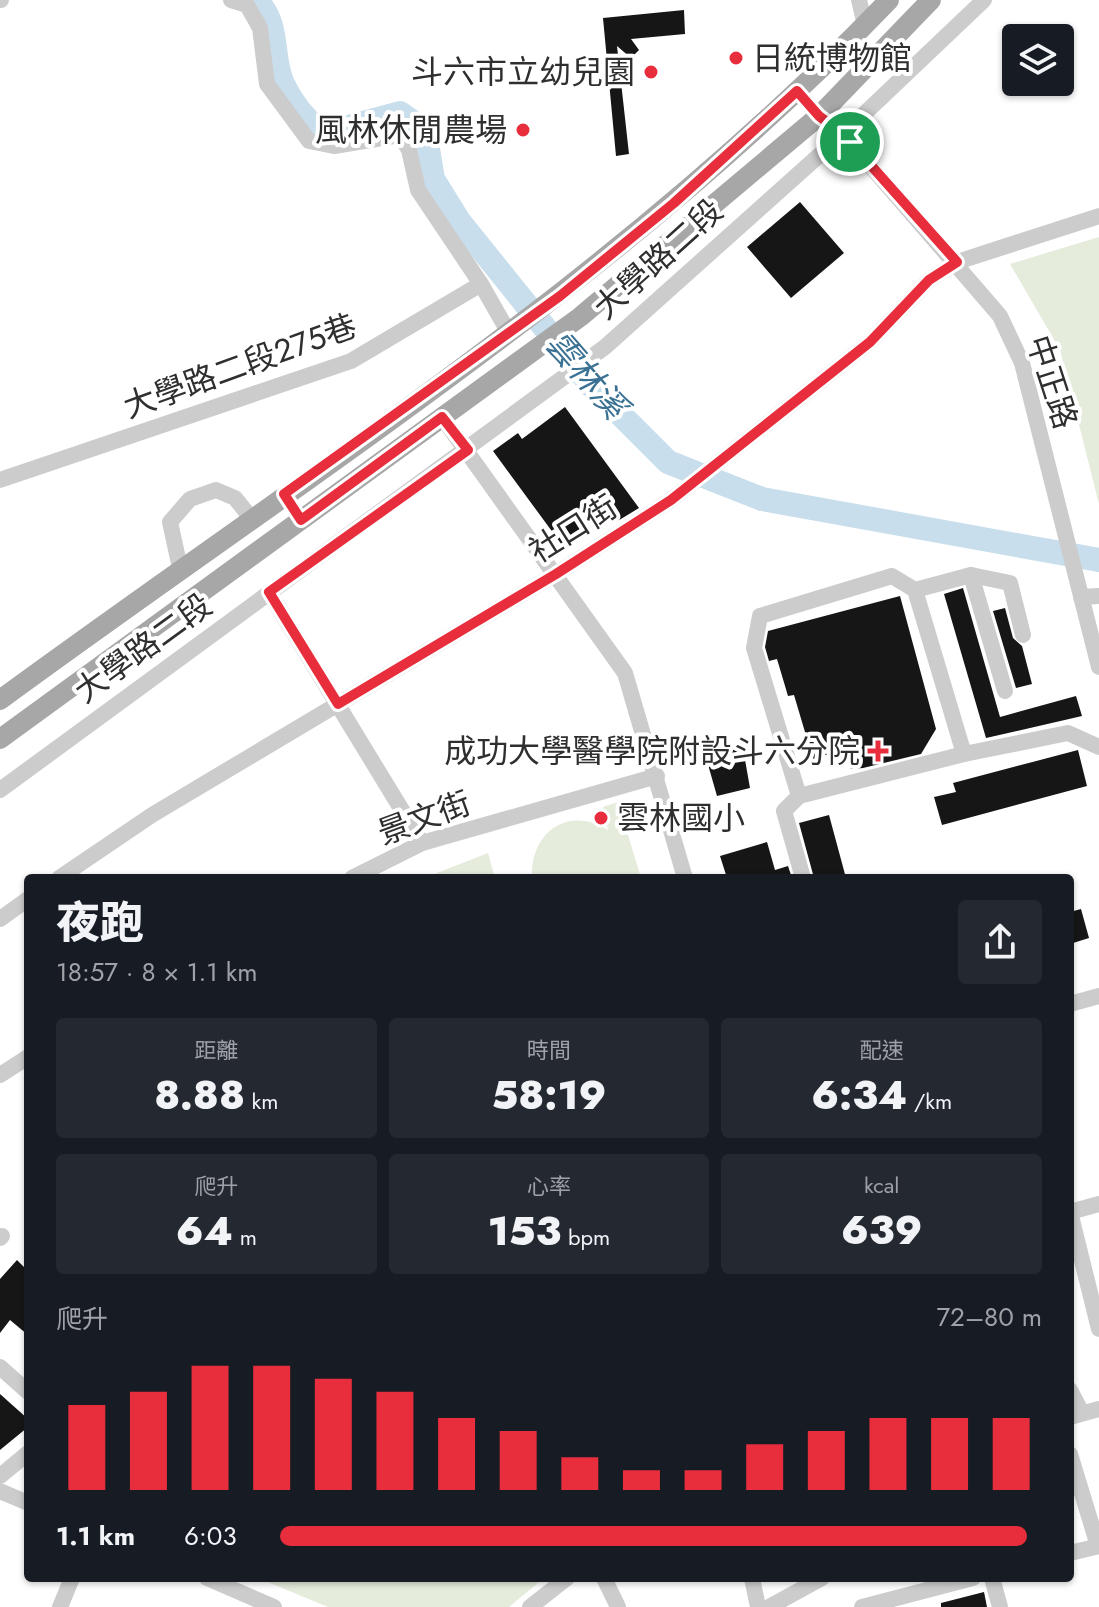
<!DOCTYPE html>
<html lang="zh-TW">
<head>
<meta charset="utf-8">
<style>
  :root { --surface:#171b24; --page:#242831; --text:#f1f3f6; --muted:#9ea1a6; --accent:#e82e3c }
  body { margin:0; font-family:Jost,"Noto Sans TC",sans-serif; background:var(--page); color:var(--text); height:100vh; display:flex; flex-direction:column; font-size:30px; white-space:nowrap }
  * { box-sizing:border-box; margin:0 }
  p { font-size:26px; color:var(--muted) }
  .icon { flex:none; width:44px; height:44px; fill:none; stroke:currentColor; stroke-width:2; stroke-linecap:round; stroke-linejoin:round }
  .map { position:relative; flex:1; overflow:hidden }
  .panel { position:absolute; left:24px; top:874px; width:1050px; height:708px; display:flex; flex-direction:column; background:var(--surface); border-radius:8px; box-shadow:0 2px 6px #0004 }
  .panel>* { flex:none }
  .tools { position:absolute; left:1002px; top:24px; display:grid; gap:16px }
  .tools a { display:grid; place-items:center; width:72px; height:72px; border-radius:8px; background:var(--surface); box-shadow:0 2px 6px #0004; font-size:40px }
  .pin { position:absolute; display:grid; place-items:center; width:68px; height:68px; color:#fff; margin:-34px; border:4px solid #fff; border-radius:50%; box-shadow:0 2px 8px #0007 }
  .round { display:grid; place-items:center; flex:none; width:84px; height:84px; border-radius:8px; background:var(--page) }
  .summary { display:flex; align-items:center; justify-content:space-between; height:136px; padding:0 32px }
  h1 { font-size:44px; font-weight:800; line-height:60px }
  .figures { display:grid; grid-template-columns:repeat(3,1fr); gap:12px; height:136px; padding:8px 32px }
  .figures div { display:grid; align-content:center; border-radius:8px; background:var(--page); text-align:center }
  .figures b { font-size:40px; font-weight:800 }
  .figures small { font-size:22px; font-weight:400 }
  .figures p { font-size:22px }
  .chart { height:224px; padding:16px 32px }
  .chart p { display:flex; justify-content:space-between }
  .chart svg { width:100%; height:144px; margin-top:8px; stroke:var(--accent); stroke-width:6 }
  ul { padding:0 32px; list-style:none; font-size:26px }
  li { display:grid; grid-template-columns:128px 96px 1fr; align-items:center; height:60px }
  li i { height:20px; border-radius:10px; background:var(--accent) }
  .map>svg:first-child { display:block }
</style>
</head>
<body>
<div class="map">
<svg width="1099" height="1607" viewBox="0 0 1099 1607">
  <rect width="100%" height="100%" fill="#fff"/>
  <g fill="#e5ecdc">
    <path d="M 1099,237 L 1099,504 L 1060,350 L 1010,264 Z"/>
    <path d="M 618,802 L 641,878 L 532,878 C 530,832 568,805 608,830 L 603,807 Z"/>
    <path d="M 488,853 L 495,878 L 424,878 Z"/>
    <path d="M 258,1578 L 544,1578 L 509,1607 L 328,1607 Z"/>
  </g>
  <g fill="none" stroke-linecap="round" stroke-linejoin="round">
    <path stroke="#c8deec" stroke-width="24" d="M 256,0 C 281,25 270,55 283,84 C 292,103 306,120 322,134 L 400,113 L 425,131 L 433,179 L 459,221 L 590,384 L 668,462 L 762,499 L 1099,560"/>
  </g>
  <g fill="#161616">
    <path d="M 684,10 L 685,34 L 631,39 L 639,50 L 631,58 L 617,46 L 629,154 L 616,156 L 603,18 Z"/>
    <path d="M 800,202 L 844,253 L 791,298 L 747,247 Z"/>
    <path d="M 565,407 L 639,508 L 616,522 L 608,512 L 562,545 L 493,451 L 518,433 L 522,439 Z"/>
    <path d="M 963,588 L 1000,717 L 1076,696 L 1082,716 L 986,738 L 944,594 Z"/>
    <path d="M 900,596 L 936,729 L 921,754 L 863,768 L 851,769 L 849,763 L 843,765 L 838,751 L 813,759 L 794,695 L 788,696 L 777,659 L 769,661 L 765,647 L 768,631 Z"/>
    <path d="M 1005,608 L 1013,638 L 1022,646 L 1032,684 L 1016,688 L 993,611 Z"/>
    <path d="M 736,745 L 739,756 L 744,754 L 750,788 L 717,796 L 705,754 Z"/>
    <path d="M 1078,750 L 1087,786 L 942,825 L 934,797 L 956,792 L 953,783 Z"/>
    <path d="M 829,815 L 846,878 L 814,878 L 799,823 Z"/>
    <path d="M 767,842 L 775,870 L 788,866 L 792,878 L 727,878 L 720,856 Z"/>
    <path d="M 1081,909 L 1089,938 L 1070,944 L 1070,912 Z"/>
    <path d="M 17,1260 L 28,1271 L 28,1335 L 10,1320 L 0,1333 L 0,1279 Z"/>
    <path d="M 0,1394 L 28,1419 L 28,1427 L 0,1450 Z"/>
    <path d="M 984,1592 L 987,1607 L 941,1607 L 941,1603 Z"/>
  </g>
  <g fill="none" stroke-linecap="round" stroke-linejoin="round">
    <g stroke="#ccc" stroke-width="16">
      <path d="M 0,0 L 1,0"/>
      <path d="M 231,0 L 247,5 L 260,28 L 267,84 L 309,141 L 334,146 L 400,135 L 409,150 L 418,190 L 481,284"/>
      <path d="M 859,0 L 865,25"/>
      <path d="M 797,91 L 819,116 L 843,134 L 1000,316 L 1022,363 L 1099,667"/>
      <path d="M 442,417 L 625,673 L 685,878"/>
      <path d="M 0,480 L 351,361 L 481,284 L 509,333"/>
      <path d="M 180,568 L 170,522 L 190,499 L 216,490 L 235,498 L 251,518"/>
      <path d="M 971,575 L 1005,691"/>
      <path d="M 915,590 L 971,575 L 1010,583 L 1023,635"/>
      <path d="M 269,592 L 422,843"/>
      <path d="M 1081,597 L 1099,596"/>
      <path d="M 0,790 L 605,347 L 843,134 L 984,0"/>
      <path d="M 799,796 L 754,648 L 760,616 L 892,576 L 915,590 L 964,754"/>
      <path d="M 59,878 L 152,815 L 556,574 L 671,500 L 870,342 L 929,280 L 957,262 L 1099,216"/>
      <path d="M 352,878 L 422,843 L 657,776"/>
      <path d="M 803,878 L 784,811 L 799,796 L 964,754 L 1068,733 L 1099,747"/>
      <path d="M 0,919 L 28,899"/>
      <path d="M 1070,1004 L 1099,996"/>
      <path d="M 0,1075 L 28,1057"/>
      <path d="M 1070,1212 L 1099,1329"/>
      <path d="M 1070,1212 L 1099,1204"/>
      <path d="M 0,1238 L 2,1236"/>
      <path d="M 0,1367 L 28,1392"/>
      <path d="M 1070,1390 L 1082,1413"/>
      <path d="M 1070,1417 L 1099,1409"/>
      <path d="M 1070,1454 L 1098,1546"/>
      <path d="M 0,1476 L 28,1453"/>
      <path d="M 0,1491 L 28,1503"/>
      <path d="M 1070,1553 L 1099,1546"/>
      <path d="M 207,1578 L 274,1607"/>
      <path d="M 604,1578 L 618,1607"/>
      <path d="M 752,1578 L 758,1607"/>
      <path d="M 992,1578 L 1000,1607"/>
      <path d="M 60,1607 L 72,1578"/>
      <path d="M 530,1607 L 567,1578"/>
      <path d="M 769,1607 L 822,1578"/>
      <path d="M 862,1607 L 973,1578"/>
    </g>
    <g stroke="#a7a7a7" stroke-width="20">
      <path d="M 0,700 C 304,477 627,274 889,0"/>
      <path d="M 0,739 L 580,317 L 819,116 L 931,0"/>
    </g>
  </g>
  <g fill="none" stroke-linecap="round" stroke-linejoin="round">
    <g stroke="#fff" stroke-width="16">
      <path id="route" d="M 797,91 L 819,116 L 843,134 L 957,262 L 929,280 L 870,342 L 671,500 L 556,574 L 338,704 L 269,592 L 468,450 L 442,417 L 301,520 L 284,494 L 560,296 L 674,203 Z"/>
    </g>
    <use href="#route" stroke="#e82e3c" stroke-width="10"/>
  </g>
  <g fill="#e82e3c" stroke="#fff" stroke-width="3">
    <circle cx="736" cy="58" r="8"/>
    <circle cx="651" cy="72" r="8"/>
    <circle cx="523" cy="130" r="8"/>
    <path d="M874 739h8v8h8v8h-8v8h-8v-8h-8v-8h8z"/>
    <circle cx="601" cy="818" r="8"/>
  </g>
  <g text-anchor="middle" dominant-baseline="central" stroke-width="8" stroke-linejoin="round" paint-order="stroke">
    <g font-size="32" fill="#2f2f2f" stroke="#fff" text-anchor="end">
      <text x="752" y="58" text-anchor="start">日統博物館</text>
      <text x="635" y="72">斗六市立幼兒園</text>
      <text x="507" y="130">風林休閒農場</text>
      <text x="860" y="751">成功大學醫學院附設斗六分院</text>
      <text x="617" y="818" text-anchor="start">雲林國小</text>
    </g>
    <g font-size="32" fill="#2f2f2f" stroke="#fff">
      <text transform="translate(658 259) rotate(-42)">大學路二段</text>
      <text transform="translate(240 366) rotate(-20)">大學路二段275巷</text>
      <text transform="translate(1052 382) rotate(72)">中正路</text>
      <text transform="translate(573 529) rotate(-32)">社口街</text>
      <text transform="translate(143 648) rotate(-36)">大學路二段</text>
      <text transform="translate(424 818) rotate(-20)">景文街</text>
    </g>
    <g font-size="34" font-style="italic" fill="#3b7193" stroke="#fff">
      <text transform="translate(586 375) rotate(49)">雲林溪</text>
    </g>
  </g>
</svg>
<div class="tools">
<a><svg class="icon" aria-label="layers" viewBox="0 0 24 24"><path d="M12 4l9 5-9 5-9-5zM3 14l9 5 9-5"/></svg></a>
</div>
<div class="pin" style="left:850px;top:142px;background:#1e9e55"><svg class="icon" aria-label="arrive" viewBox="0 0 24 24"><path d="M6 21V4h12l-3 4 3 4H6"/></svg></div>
<section class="panel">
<div class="summary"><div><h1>夜跑</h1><p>18:57 · 8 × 1.1 km</p></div><a class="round"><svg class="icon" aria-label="share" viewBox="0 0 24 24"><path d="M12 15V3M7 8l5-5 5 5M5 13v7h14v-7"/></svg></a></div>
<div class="figures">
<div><p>距離</p><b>8.88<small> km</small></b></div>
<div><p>時間</p><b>58:19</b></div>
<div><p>配速</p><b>6:34<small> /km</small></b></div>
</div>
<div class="figures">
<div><p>爬升</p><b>64<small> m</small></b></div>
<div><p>心率</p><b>153<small> bpm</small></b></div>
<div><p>kcal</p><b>639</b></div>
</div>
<div class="chart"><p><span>爬升</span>72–80 m</p>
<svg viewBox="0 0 160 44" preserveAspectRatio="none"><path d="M5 44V18M15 44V14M25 44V6M35 44V6M45 44V10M55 44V14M65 44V22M75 44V26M85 44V34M95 44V38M105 44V38M115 44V30M125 44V26M135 44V22M145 44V22M155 44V22"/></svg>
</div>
<ul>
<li><b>1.1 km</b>6:03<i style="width:98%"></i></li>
</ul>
</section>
</div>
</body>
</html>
